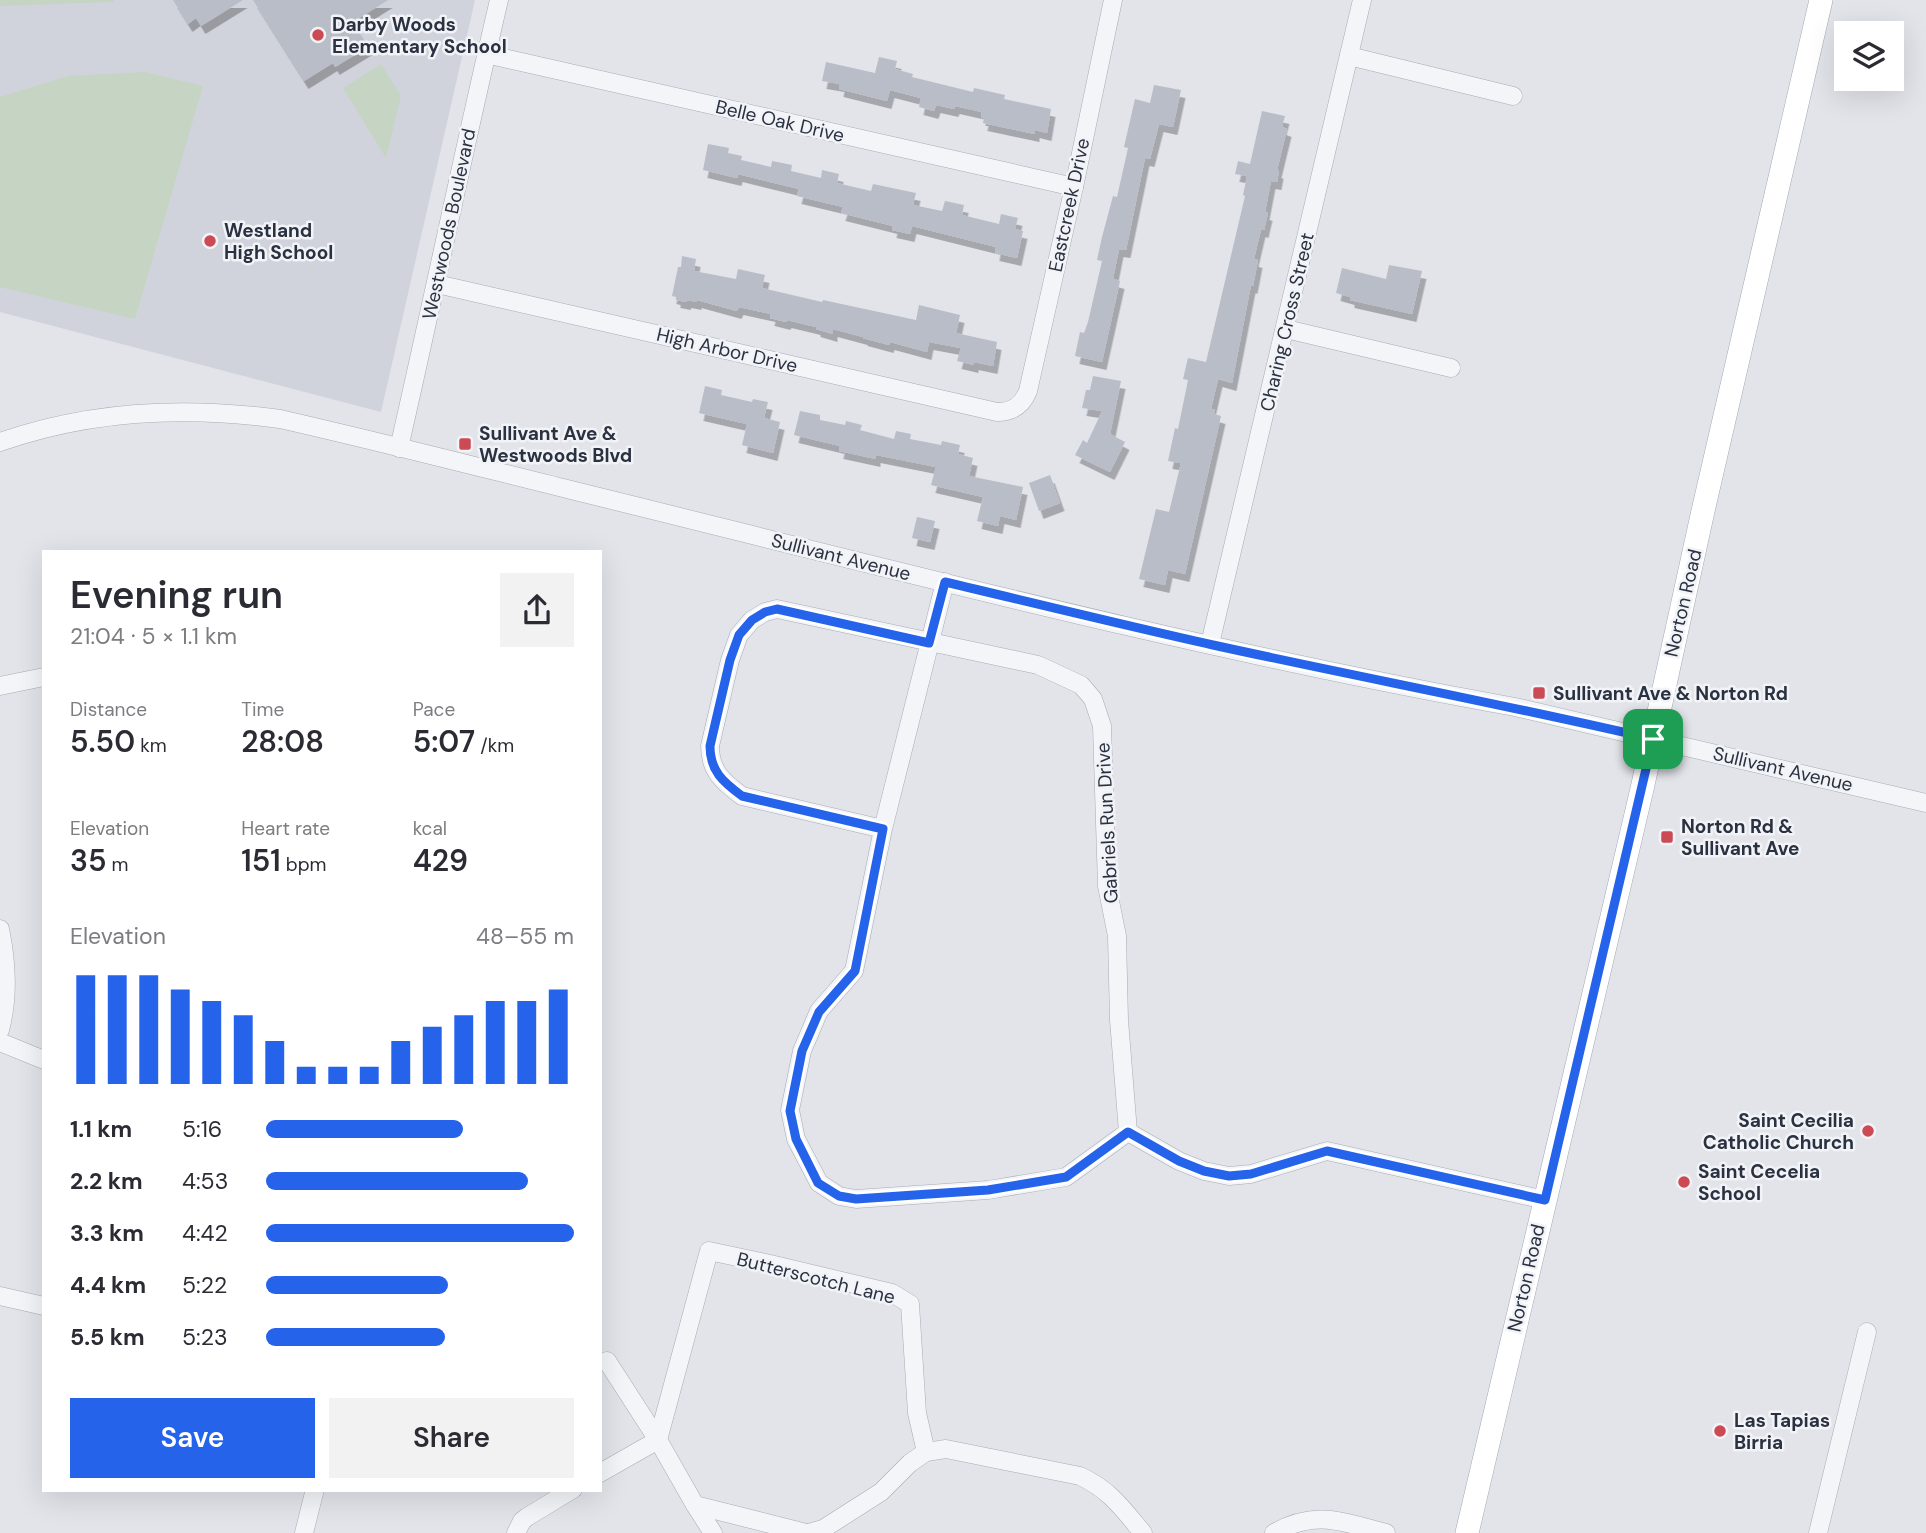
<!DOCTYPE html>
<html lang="en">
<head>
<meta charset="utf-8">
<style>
  :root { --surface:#fff; --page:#f2f2f3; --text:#2b2b33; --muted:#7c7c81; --accent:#2563eb }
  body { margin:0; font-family:"DM Sans",sans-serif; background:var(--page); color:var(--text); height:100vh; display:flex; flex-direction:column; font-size:26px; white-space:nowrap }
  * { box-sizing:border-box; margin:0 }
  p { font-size:23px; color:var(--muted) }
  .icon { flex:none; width:38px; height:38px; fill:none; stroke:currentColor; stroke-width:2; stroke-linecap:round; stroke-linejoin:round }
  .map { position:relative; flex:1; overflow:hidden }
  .details { position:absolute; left:42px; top:550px; width:560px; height:942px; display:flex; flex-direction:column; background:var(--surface); border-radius:0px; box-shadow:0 7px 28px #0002 }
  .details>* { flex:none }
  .controls { position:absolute; left:1834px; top:21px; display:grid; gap:14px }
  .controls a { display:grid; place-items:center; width:70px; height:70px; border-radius:0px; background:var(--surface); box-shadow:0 7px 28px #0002; font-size:35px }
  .pin { position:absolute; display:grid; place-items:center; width:60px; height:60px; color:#fff; margin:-30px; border-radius:14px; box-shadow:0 4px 10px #0006 }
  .round { display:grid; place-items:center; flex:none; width:74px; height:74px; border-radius:0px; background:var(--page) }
  .head { display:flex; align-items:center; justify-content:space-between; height:119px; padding:0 28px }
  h1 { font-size:38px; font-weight:600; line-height:52px }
  .metrics { display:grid; grid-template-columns:repeat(3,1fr); gap:10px; height:119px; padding:7px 28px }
  .metrics div { display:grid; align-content:center }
  .metrics b { font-size:30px; font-weight:600 }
  .metrics small { font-size:19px; font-weight:400 }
  .metrics p { font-size:19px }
  .chart { height:196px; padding:14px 28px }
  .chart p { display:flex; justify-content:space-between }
  .chart svg { width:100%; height:126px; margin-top:7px; stroke:var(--accent); stroke-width:6 }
  .cta { display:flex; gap:14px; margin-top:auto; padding:14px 28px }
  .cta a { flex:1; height:80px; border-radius:0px; background:var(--accent); color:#fff; font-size:28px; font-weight:600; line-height:80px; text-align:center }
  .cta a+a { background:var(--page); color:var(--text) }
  ul { padding:0 28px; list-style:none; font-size:23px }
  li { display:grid; grid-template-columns:112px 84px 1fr; align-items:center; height:52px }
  li i { height:18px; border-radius:9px; background:var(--accent) }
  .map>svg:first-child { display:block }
</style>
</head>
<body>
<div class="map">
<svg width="1926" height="1533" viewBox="0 0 1926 1533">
  <defs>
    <filter id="shadow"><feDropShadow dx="4.5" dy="8" stdDeviation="0" flood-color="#0004"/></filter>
  </defs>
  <rect width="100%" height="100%" fill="#e2e4ea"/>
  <path fill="#d0d3dc" d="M 0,0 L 475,0 L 381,412 L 0,312 Z"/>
  <g fill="#c6d4c3">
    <path d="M 0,0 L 114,0 L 113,2 L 0,6 Z"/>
    <path d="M 381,64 L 401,96 L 386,158 L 343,88 Z"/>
    <path d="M 145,72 L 203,86 L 135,319 L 0,287 L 0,97 L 68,76 Z"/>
  </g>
  <g fill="#b9bdc7" filter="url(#shadow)">
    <path d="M 173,0 L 243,0 L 201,26 L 196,18 L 188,24 Z"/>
    <path d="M 253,0 L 388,0 L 353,22 L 368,47 L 335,67 L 333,63 L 304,81 Z"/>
    <path d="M 879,57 L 897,61 L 895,69 L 913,74 L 912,77 L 973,92 L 974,88 L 1005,95 L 1004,99 L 1051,109 L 1047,133 L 1035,130 L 1035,134 L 983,123 L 984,118 L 981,118 L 982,112 L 955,106 L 954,109 L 936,105 L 934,111 L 919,107 L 921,98 L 890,90 L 887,101 L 839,89 L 840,84 L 822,81 L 826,62 L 875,73 Z"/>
    <path d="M 1154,85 L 1181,90 L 1173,127 L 1159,124 L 1150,159 L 1145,158 L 1126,250 L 1119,249 L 1113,279 L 1120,281 L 1102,362 L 1075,356 L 1080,332 L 1084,333 L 1088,322 L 1102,261 L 1097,260 L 1102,237 L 1113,196 L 1117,197 L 1128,148 L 1124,147 L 1135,99 L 1150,103 Z"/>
    <path d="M 1262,111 L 1285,116 L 1282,127 L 1287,129 L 1277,170 L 1279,171 L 1277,182 L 1271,181 L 1265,212 L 1268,213 L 1264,230 L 1261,229 L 1254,259 L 1258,260 L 1253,286 L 1251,285 L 1232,383 L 1218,379 L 1211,409 L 1215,410 L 1214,414 L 1221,416 L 1185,574 L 1168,570 L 1165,585 L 1139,579 L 1156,509 L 1169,512 L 1181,463 L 1168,461 L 1175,428 L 1178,429 L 1188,380 L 1183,379 L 1188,358 L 1206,362 L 1245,196 L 1243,195 L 1247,176 L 1235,174 L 1238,161 L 1250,164 Z"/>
    <path d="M 708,144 L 729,148 L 728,153 L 742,156 L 741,160 L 771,167 L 772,161 L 792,165 L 791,171 L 821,178 L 822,170 L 839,174 L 837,183 L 871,191 L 873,184 L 916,193 L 913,205 L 942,211 L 945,201 L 964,205 L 962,215 L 999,224 L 1001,214 L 1018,218 L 1015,229 L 1023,231 L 1017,258 L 995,253 L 996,247 L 912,226 L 910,234 L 892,230 L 893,226 L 841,213 L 843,207 L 797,196 L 799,189 L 738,174 L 737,178 L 703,170 Z"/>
    <path d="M 682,256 L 696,259 L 694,271 L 736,279 L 738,269 L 765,275 L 762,288 L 822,302 L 823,300 L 916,320 L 919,305 L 960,315 L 956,333 L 997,342 L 993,366 L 974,362 L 974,365 L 957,361 L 961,348 L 929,342 L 927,352 L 890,342 L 889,345 L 863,338 L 863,337 L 833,329 L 833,334 L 816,329 L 816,327 L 787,320 L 786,322 L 770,318 L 771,314 L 739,307 L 737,311 L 697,300 L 697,302 L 687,300 L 686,302 L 676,300 L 676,297 L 672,296 L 678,267 L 681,267 Z"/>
    <path d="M 1389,265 L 1422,271 L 1412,314 L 1350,300 L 1350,297 L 1336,293 L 1342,268 L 1386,279 Z"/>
    <path d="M 1093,376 L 1121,381 L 1110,434 L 1125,442 L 1110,472 L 1075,455 L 1083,440 L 1087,443 L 1102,411 L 1082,408 L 1086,390 L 1090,390 Z"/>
    <path d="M 705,386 L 722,390 L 721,395 L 752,402 L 753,399 L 768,402 L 764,418 L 780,422 L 773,453 L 742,445 L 747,424 L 699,413 Z"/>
    <path d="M 800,411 L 820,415 L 820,420 L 845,425 L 846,421 L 862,425 L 860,430 L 894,439 L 896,431 L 911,434 L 910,439 L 941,445 L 942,441 L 960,445 L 958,454 L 973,458 L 969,476 L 1023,487 L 1016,520 L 1000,516 L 998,526 L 977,521 L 983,497 L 931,485 L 936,467 L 876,455 L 876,459 L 839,451 L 840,446 L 794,435 Z"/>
    <path d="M 1050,475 L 1060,503 L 1039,511 L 1029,483 Z"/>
    <path d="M 917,517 L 935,521 L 930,542 L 912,538 Z"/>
  </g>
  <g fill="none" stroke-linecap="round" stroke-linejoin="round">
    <g stroke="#a7abb4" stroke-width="19">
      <g id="minor">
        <path d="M 486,54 L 1074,187"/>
        <path d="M 1349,56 L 1513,96"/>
        <path d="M 437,284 L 997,412 C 1012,412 1022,406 1028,391 L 1074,187 L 1113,0"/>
        <path d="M 1286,329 L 1451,368"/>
        <path d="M 0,442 C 91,410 185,406 280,419 C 377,441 474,466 571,490 C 884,567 1197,650 1515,707 L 1926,803"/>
        <path d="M 399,448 C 433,299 464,149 499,0"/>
        <path d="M 1210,644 L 1362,0"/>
        <path d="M 0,686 L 44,677"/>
        <path d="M 883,829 L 742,796 C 723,782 710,771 710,746 L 730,660 L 739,635 L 752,620 L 765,612 L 777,609 L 1038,665 L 1081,685 L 1093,699 L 1102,726 L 1107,886 L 1117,936 L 1119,1020 L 1128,1132 L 1066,1177 L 988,1190 L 856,1199 L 839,1196 L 819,1183 L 796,1139 L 790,1110 L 802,1051 L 819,1011 L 854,971 L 883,829 L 945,582"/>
        <path d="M 0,929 C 7,963 9,996 0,1030"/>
        <path d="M 0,1042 L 44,1060"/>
        <path d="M 1128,1132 L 1179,1161 L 1204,1171 L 1229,1176 L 1251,1174 L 1327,1151 L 1545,1200"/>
        <path d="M 0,1296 L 44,1306"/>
        <path d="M 607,1361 L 658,1440 L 695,1505 L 713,1533"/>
        <path d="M 658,1440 L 709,1251 L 770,1264 L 892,1293 L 910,1304 L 917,1413 L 926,1452"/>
        <path d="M 600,1473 L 658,1440"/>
        <path d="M 695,1505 L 806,1533"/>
        <path d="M 304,1533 L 315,1489"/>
        <path d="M 516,1533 L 522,1521 L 527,1517 L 573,1489"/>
        <path d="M 809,1533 L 823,1529 L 881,1492 L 910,1463 L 926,1452 L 946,1449 L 1080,1476 C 1110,1490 1122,1508 1143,1533"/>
        <path d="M 1274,1533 C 1316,1509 1342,1522 1386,1533"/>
        <path d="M 1818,1533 L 1867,1332"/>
      </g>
    </g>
    <g stroke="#a1a8b5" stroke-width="24">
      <path id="major" d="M 1467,1533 L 1642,789 L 1703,511 L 1821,0"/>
    </g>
    <use href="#minor" stroke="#f4f5f8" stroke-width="18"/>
    <use href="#major" stroke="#fff" stroke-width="23"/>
  </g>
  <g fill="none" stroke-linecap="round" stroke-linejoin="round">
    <g stroke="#fff" stroke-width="14">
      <path id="route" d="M 945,582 C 1034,603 1123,625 1213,645 C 1359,677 1507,705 1653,739 L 1545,1200 L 1327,1151 L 1251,1174 L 1229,1176 L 1204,1171 L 1179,1161 L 1128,1132 L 1066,1177 L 988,1190 L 856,1199 L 839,1196 L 818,1183 L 796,1139 L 790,1111 L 802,1051 L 819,1012 L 855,971 L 883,829 L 742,796 C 723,782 710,771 710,746 L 730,660 L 739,635 L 752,620 L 765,612 L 777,609 L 929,643 Z"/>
    </g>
    <use href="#route" stroke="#2563eb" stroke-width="9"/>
  </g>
  <g fill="#cb4a53" stroke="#f1f3f7" stroke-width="2.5">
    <circle cx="318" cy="35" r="7"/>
    <circle cx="210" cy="241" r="7"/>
    <rect x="458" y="437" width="14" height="14" rx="3.5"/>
    <rect x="1532" y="686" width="14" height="14" rx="3.5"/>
    <rect x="1660" y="830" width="14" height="14" rx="3.5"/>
    <circle cx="1868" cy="1131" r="7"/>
    <circle cx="1684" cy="1182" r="7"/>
    <circle cx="1720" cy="1431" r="7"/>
  </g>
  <g text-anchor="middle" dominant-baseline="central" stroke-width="5" stroke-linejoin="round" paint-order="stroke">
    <g font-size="19" font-weight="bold" fill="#2a3141" stroke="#f1f3f7" text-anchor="start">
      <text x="332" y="24">Darby Woods<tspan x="332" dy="22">Elementary School</tspan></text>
      <text x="224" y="230">Westland<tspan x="224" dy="22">High School</tspan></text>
      <text x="479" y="433">Sullivant Ave &amp;<tspan x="479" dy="22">Westwoods Blvd</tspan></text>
      <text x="1553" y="693">Sullivant Ave &amp; Norton Rd</text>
      <text x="1681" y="826">Norton Rd &amp;<tspan x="1681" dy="22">Sullivant Ave</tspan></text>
      <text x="1854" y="1120" text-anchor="end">Saint Cecilia<tspan x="1854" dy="22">Catholic Church</tspan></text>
      <text x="1698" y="1171">Saint Cecelia<tspan x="1698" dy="22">School</tspan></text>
      <text x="1734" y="1420">Las Tapias<tspan x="1734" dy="22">Birria</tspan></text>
    </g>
    <g font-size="19" fill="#2a3141" stroke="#f1f3f7">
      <text transform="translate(780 121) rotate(13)">Belle Oak Drive</text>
      <text transform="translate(1069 205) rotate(-78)">Eastcreek Drive</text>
      <text transform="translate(449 224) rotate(-78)">Westwoods Boulevard</text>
      <text transform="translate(1287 322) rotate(-77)">Charing Cross Street</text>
      <text transform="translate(727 350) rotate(13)">High Arbor Drive</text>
      <text transform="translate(841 557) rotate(14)">Sullivant Avenue</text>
      <text transform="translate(1683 603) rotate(-77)">Norton Road</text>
      <text transform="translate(1783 769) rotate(13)">Sullivant Avenue</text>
      <text transform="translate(1107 823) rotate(-93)">Gabriels Run Drive</text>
      <text transform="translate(816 1278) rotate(14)">Butterscotch Lane</text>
      <text transform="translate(1526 1278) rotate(-77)">Norton Road</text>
    </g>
  </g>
</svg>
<div class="controls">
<a><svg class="icon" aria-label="layers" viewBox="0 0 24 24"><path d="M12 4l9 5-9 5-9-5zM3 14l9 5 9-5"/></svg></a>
</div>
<div class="pin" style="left:1653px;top:739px;background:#1e9e55"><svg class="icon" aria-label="arrive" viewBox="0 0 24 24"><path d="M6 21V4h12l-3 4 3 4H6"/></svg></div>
<section class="details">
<div class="head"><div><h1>Evening run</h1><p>21:04 · 5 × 1.1 km</p></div><a class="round"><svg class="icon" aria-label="share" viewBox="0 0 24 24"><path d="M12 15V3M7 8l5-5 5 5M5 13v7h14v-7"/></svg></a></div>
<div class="metrics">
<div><p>Distance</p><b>5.50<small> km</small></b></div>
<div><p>Time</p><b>28:08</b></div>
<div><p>Pace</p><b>5:07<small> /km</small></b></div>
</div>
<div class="metrics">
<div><p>Elevation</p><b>35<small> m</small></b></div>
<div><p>Heart rate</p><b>151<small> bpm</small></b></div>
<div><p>kcal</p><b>429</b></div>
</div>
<div class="chart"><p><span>Elevation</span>48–55 m</p>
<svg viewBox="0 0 160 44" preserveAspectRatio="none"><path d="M5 44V6M15 44V6M25 44V6M35 44V11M45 44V15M55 44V20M65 44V29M75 44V38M85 44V38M95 44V38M105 44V29M115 44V24M125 44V20M135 44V15M145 44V15M155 44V11"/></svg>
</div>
<ul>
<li><b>1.1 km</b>5:16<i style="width:64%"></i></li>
<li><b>2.2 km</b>4:53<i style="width:85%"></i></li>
<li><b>3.3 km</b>4:42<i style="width:100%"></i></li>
<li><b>4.4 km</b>5:22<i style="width:59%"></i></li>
<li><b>5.5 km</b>5:23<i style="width:58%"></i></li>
</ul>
<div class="cta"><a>Save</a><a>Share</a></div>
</section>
</div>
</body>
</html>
